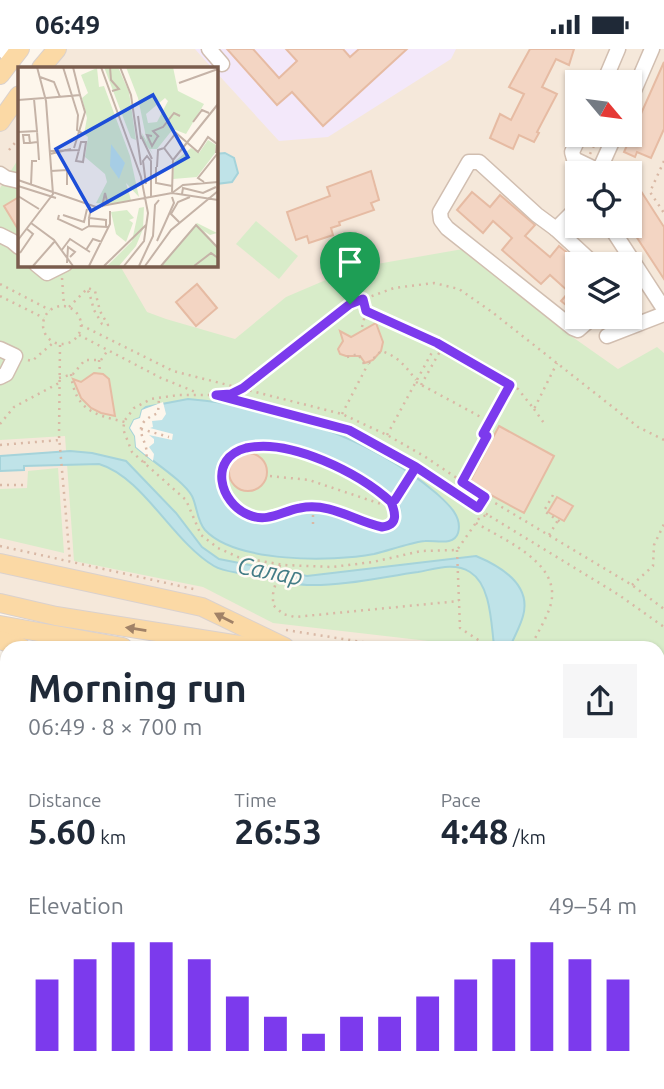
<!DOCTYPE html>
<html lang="en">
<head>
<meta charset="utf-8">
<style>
  :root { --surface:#fff; --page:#f6f6f7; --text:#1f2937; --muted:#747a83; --accent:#7c3aed }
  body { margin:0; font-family:Ubuntu,sans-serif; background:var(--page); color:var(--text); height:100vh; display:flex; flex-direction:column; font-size:26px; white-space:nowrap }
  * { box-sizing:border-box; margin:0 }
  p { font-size:23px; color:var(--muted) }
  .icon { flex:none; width:38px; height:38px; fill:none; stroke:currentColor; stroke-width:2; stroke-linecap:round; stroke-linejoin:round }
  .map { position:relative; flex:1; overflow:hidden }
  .panel { position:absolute; left:0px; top:592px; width:665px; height:450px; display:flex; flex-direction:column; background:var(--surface); border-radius:21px 21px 0 0; box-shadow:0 2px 5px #0004 }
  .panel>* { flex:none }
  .needle { width:46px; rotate:119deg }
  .tools { position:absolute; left:565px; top:21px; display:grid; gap:14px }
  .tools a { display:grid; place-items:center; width:77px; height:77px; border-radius:0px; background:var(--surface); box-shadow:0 2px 5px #0004; font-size:35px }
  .pin { position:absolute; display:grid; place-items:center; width:60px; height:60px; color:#fff; margin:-72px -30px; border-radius:50% 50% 50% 0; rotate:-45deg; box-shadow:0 0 7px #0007 }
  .pin .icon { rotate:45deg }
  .round { display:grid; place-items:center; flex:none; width:74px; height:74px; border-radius:0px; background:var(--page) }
  .head { display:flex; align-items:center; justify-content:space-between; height:119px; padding:0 28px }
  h1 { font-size:38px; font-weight:700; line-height:52px }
  .figures { display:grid; grid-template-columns:repeat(3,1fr); gap:10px; height:119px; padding:7px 28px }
  .figures div { display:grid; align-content:center }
  .figures b { font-size:35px; font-weight:700 }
  .figures small { font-size:19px; font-weight:400 }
  .figures p { font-size:19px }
  .chart { height:196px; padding:14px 28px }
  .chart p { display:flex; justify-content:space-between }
  .chart svg { width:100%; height:126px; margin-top:7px; stroke:var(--accent); stroke-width:6 }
  .status { display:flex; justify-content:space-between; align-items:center; height:49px; padding:0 35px; background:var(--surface); direction:ltr }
  .status svg { height:19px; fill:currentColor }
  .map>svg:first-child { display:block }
</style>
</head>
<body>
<div class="status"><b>06:49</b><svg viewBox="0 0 49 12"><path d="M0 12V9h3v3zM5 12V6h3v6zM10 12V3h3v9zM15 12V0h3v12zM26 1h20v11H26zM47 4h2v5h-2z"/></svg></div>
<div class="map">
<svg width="664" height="1040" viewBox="0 0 664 1040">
  <rect width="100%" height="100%" fill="#fdf6ec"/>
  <path fill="#f5e8da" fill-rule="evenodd" d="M 57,0 L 664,0 L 664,665 L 658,664 L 658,598 L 252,598 L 0,554 L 0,73 L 19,46 L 19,215 L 215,215 L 215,19 L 41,19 ZM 578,33 L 630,33 L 630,86 L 578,86 ZM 578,124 L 630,124 L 630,177 L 578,177 ZM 578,215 L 630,215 L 630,268 L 578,268 Z"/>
  <path fill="#f3e8fa" d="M 195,0 L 456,0 L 451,10 L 328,88 L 279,92 L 215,22 L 215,19 L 212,19 Z"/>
  <path fill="#fbdfe3" d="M 0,714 L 7,718 L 7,1034 L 292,1034 L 295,1040 L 0,1040 Z"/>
  <g fill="#d8ecc9">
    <path d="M 19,109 L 19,215 L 119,215 L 147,263 L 166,270 L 235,290 L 286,248 L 354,219 L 463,200 L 564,282 L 618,320 L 657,298 L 664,304 L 664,628 L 658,627 L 658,598 L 480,598 L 273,574 L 203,538 L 74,512 L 65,387 L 0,391 L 0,139 Z"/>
    <path d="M 256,172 L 298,207 L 279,230 L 236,195 Z"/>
    <path d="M 58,419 L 64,504 L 0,489 L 0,440 L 27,439 L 28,422 Z"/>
    <path d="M 658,693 L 664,694 L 664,815 L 658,813 Z"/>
    <path d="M 658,879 L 664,881 L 664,1040 L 559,1040 L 557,1034 L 658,1034 Z"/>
    <path d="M 0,889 L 7,893 L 7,1034 L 48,1034 L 47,1040 L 0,1040 Z"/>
    <path d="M 292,1034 L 482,1034 L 486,1040 L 295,1040 Z"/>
  </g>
  <g fill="#bfe3e8" stroke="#a5d3da" stroke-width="2" fill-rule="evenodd">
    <path d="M 225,104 L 234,109 L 238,124 L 232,133 L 216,135 L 215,105 Z"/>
    <path d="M 188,350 C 275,357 369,387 436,444 C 447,454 463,467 458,484 C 454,497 436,491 425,492 C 420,492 415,494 410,495 C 398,498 386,502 374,505 C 332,513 236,514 205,481 C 197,472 197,457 192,447 C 183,431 150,411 136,398 L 135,387 L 130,379 L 134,371 L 140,369 L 142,361 L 146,358 ZM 260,394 C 305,401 345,414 382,441 C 389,446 398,451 400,460 C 402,466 399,471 397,476 C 371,488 346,463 320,461 C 313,461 305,460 299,462 C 280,465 267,477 247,469 C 202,450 211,400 260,394 Z"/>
    <path d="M 70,402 L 92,404 L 126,412 L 176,464 L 202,498 L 219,510 L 307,527 L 476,507 C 500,517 532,535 523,567 C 520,578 514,588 510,598 L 494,596 C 491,574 491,536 470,523 C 454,513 435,520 418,523 C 382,528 344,537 307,536 C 287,535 264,529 244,525 C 234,523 222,522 214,517 C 173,493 143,428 99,415 L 24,417 L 24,421 L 0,422 L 0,407 Z"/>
  </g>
  <path fill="#fdf6ec" d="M 163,353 L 166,365 L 162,371 L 152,372 L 153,378 L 150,379 L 173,385 L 172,391 L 149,386 L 154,390 L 154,394 L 149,398 L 154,405 L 153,412 L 136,398 L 135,387 L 130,379 L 134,371 L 140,369 L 142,361 Z"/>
  <g fill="#f3d5c3" stroke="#e6bba3" stroke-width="2">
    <path d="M 227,0 L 253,0 L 279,29 L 297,12 L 286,0 L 343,0 L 350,8 L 359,0 L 407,0 L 323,77 L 292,43 L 277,56 Z"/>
    <path d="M 530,0 L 574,0 L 569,16 L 556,10 L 542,38 L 557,45 L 537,83 L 539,84 L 534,93 L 519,86 L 513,100 L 490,89 L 500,65 L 511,71 L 524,45 L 509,38 Z"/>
    <path d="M 664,13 L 664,80 L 651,109 L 637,103 L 635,108 L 624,103 Z"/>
    <path d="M 371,122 L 379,151 L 371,154 L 374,161 L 339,173 L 340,176 L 331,179 L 333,186 L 309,194 L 307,187 L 296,191 L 287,163 L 330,147 L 327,138 Z"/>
    <path d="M 630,125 L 664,178 L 664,230 L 630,178 Z"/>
    <path d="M 472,143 L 490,158 L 500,146 L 535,176 L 525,187 L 550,208 L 559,197 L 578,213 L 578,266 L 561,252 L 569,243 L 550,226 L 541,235 L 502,201 L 512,189 L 493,172 L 483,184 L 457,161 Z"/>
    <path d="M 19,148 L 19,182 L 4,157 Z"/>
    <path d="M 197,235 L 217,259 L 196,277 L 176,253 Z"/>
    <path d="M 376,274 L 383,293 L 381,302 L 373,311 L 365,314 L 360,307 L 346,307 L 340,305 L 338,300 L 343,292 L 340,282 L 351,288 Z"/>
    <path d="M 94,324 L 103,325 L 109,330 L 115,367 L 101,364 L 91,359 L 81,349 L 73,330 L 81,333 Z"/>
    <path d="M 499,377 L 554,407 L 524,464 L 469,434 Z"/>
    <circle cx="248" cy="423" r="19"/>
    <path d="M 557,448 L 573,457 L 564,472 L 548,463 Z"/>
  </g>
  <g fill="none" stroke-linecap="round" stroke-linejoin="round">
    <g stroke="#d1beb0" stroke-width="17">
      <g id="minor">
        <path d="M 1,0 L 13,9"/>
        <path d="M 209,0 L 222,15"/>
        <path d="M 604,33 L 618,0"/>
        <path d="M 630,51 L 652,0"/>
        <path d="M 580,86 L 572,103 L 574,110 L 599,122"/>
        <path d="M 598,124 L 615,86"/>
        <path d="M 0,125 L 6,129 L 19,132"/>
        <path d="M 578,158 L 556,180 L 594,215"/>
        <path d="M 610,177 L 664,260"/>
        <path d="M 556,180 L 537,166 L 479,113 L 469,113 L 440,163 L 441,171 L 447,179 L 573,279 L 578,281 L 593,268"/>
        <path d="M 0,186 L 12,192 L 19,198"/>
        <path d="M 36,215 L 47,224 L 65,215"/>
        <path d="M 607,287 L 664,265"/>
        <path d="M 0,300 L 15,307 L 6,325 L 0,328"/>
        <path d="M 0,698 L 7,702"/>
        <path d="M 658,824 L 664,826"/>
        <path d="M 658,851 L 664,853"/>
        <path d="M 0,883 L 7,888"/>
        <path d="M 75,1034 L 76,1040"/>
        <path d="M 245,1034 L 248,1040"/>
        <path d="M 376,1034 L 379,1040"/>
      </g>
    </g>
    <g stroke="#dad1cd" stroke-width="20">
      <g id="major">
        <path d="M 41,19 L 57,0"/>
        <path d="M 0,26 L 20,0"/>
        <path d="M 0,73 L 19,46"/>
        <path d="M 0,514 L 202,558 L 285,598"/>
        <path d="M 0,554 L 56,567 L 252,598"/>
        <path d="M 0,576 L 123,598"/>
        <path d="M 0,591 L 21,598"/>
        <path d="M 0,629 L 7,632"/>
        <path d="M 0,643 L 7,646"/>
        <path d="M 658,664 L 664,665"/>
        <path d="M 658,685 L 664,686"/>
      </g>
    </g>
    <g stroke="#d9b8a5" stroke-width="2.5" stroke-dasharray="2 5" stroke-linecap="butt">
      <path d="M 9,101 L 19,89"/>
      <path d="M 590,105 L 599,86"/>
      <path d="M 664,112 L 650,143 L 664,164"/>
      <path d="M 62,229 L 64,257"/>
      <path d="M 0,235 L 50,261"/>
      <path d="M 0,247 L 44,269"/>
      <path d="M 364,250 L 366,262 L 390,271 L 437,294 L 518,340 L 534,360 L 557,314"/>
      <circle cx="62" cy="276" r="19"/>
      <path d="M 69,258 L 88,239 L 95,242 L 100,262 L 108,276 L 102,275 L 94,261 L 89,243 L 85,241"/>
      <path d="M 81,276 L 173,322 L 342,365 L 387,386 L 424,407 L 485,448 L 632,536 L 664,560"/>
      <path d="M 362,278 L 366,262"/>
      <path d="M 79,286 L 161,329 L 198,344"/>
      <path d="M 60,296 L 59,387 L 70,512"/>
      <path d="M 347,308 L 358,305 L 364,315 L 368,315 L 381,302 C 398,307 406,318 416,331"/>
      <path d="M 28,311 L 32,312 L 53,294"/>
      <path d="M 99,311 L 100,324"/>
      <path d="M 71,325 C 75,361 94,366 125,373"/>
      <path d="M 59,329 L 73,325 L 85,311 L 101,311 L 108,301"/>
      <path d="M 416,333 L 490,373"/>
      <path d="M 421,336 L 443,297"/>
      <path d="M 220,347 L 349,381 L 416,418 L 488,466"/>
      <path d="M 534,360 L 546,377"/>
      <path d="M 342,365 L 368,315"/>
      <path d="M 0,375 L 14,358 L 59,334"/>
      <path d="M 141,380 L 169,388"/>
      <path d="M 387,386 L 437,294"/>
      <path d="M 664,391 L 638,378 L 492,263 L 459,240 L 434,234 L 394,239 L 350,255 L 231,346 L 179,346 L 151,350 L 134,359 L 125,371 L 123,380 L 132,403 L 186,451 L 201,486 L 218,499 L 238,508 L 284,516 L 332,518 L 373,513 L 421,502 L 457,501 L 480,468 L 488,466 L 619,546 L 664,578"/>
      <path d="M 0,396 L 60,391"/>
      <path d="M 258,398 C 287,399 321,407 347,421 C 358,427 426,472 382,478 C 354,472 333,455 303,459 C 285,461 270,474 250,467 C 209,452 213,403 258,398 Z"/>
      <path d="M 144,414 C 156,393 122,379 158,364 L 159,349"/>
      <path d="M 270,427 L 309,431 L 381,455 L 395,451 L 416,418"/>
      <path d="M 462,433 L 487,387 L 483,385 L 510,336"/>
      <path d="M 0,436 L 25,436"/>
      <path d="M 553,446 L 544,462 L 562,474"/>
      <path d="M 478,459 L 485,448"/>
      <path d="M 476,474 C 502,490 555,511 552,548 C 551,564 537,583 531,598"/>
      <path d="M 313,475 L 313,458"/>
      <path d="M 549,486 L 558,471"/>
      <path d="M 0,497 L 198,541"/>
      <path d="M 457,501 L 460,579 L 486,596 L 502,598"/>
      <path d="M 280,516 L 273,545 L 273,556 L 283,565 L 295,568 L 459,552"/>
      <path d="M 632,536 L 653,517 L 654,496 L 664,475"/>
      <path d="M 286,581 L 394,598"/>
      <path d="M 658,640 L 664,641"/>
      <path d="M 658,803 L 664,805"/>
      <path d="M 658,873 L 664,875"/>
      <path d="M 658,894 L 664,896"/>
      <path d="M 658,979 L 664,988"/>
      <path d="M 658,993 L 664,990"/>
      <path d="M 407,1034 L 409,1040"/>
      <path d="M 474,1034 L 478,1040"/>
      <path d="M 561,1034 L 563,1040"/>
      <path d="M 647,1034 L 650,1040"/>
      <path d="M 527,1040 L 538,1034"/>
    </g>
    <use href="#minor" stroke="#fff" stroke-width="14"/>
    <use href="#major" stroke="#fbd9a5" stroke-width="18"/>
  </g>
  <defs><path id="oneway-solid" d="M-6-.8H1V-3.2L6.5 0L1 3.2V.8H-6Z" transform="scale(1.75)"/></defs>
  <g fill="#a18267">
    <use href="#oneway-solid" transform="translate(224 569) rotate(-153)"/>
    <use href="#oneway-solid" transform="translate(136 580) rotate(-171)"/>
  </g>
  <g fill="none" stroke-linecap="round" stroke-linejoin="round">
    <g stroke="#fff" stroke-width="14">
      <path id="route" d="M 350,255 L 243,339 L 231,345 L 216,346 L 349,381 L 416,418 L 395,451 L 391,453 C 396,465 398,476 382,478 C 354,472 331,453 300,459 C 282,462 268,474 249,466 C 219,454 208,409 246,399 C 290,389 359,424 391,453 L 395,451 L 416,418 L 478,459 L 485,448 L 462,433 L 487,387 L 483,385 L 510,336 L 437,294 L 366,262 L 363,250 L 350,255"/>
    </g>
    <use href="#route" stroke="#7c3aed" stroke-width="9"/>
  </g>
  <g text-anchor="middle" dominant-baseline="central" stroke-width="5" stroke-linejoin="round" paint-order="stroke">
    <g font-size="24" font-style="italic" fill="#437c86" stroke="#fffaf3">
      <text transform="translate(270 522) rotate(11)">Салар</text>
    </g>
  </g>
  <g transform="translate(18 18)">
    <rect width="200" height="200" fill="#fdf6ec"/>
    <path d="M 86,0 L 100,0 L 111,25 L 118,73 L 113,71 ZM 108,0 L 155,0 L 160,24 L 186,37 L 168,67 L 155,62 L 139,82 L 132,82 L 135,87 L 125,74 L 124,66 L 129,75 L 120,31 ZM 147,31 L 150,34 L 139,55 L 130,56 L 128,47 ZM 79,1 L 81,20 L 86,19 L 112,89 L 121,130 L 108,116 L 113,133 L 92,137 L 78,136 L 89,115 L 87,107 L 67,90 L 70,70 L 66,67 L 69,51 L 64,31 L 70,26 L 63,8 ZM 190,73 L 198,78 L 197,86 L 179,110 L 155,112 L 156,95 L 173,81 L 181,86 ZM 126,140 L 125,162 L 118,179 L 101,199 L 89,199 L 114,174 L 121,141 ZM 109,143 L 116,151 L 111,153 L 115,156 L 108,175 L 98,167 L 93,145 ZM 179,156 L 199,166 L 192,168 L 186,164 L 199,179 L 199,199 L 142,199 Z" fill="#d8ecc9" fill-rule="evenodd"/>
    <path d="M 93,77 L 107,96 L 101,112 L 92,99 Z" fill="#bfe3e8"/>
    <path fill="none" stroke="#c5b3a7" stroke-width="2" d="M 45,0 L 60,48 L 59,63 L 64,66M 83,0 L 123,110 L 130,146 L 126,174 L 106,199M 92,0 L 93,13 L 101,22 L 94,24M 102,0 L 113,28 L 123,98M 22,10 L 36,15 L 42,30M 161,16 L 200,2M 28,31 L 62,28 L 55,0M 0,33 L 26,31M 120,49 L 123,72M 175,55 L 184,43 L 191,46M 19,64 L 21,93M 0,65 L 19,64 L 16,32M 123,69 L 134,92M 134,69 L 129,68 L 134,79 L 140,69M 141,70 L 135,64 L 145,60 L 156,46 L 162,49M 12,76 L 11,68 L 5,68 L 6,76 L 12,76 L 19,75M 56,81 L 67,45 L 62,28M 146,81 L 158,66 L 180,85 L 190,70 L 199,77 L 198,86M 32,84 L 61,83 L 63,75 L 68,75 L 65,95 L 58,94 L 61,83M 32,87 L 53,82M 155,93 L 200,37M 138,100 L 138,116 L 154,119M 139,100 L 140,83 L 146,81 L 155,93 L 154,125M 33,104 L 49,103 L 49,118M 0,113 L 78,140 L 154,126 L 200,133M 186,115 L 180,111 L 200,86M 128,117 L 125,94 L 129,89 L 133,94 L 133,131M 13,118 L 14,94 L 19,94M 0,119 L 38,131M 154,126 L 165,118 L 200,115M 164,127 L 165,121 L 185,126 L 198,120M 0,129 L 21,142M 84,140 L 87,126 L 90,138M 73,142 L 71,151 L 88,153 L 88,159M 41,148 L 40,152 L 64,163 L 71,159M 45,148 L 66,155 L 69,142M 71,151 L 71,159 L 90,160M 161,155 L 153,147 L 160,135 L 172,130M 13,156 L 36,173 L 55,199M 0,173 L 35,127 L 28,34 L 19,0M 139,174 L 156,136 L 154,130M 68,183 L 75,172 L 84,175M 43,184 L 52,172 L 72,185M 2,186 L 15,167 L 9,162M 49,196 L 50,180 L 57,185 L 52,190M 15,199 L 37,174M 71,199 L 92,157 L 92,144M 86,199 L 128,158M 121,199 L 135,169 L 137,138 L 141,133M 127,199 L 153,163 L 200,124M 143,199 L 178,158 L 200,181M 176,199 L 193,186 L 200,191"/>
    <path fill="#1d4ed8" fill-opacity="0.15" stroke="#1d4ed8" stroke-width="3.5" d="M 135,28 L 170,90 L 73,144 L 38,82 Z"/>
    <rect width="200" height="200" fill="none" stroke="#7a5c4d" stroke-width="3.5"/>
  </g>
</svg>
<div class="tools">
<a><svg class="needle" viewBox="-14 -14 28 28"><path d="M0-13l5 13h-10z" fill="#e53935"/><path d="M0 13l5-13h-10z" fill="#747a83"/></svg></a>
<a><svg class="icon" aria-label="locate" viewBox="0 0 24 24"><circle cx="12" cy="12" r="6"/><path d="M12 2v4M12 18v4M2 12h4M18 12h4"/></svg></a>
<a><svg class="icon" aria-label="layers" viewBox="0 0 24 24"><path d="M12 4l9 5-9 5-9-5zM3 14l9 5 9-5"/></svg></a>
</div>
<div class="pin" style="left:350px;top:255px;background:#1e9e55"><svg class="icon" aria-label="arrive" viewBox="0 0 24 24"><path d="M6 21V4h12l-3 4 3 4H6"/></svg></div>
<section class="panel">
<div class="head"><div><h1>Morning run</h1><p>06:49 · 8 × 700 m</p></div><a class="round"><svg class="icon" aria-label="share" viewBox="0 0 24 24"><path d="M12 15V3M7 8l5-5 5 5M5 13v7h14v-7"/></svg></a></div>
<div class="figures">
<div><p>Distance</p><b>5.60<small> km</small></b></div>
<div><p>Time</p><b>26:53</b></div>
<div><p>Pace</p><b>4:48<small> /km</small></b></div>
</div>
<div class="chart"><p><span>Elevation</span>49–54 m</p>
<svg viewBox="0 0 160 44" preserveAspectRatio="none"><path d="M5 44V19M15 44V12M25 44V6M35 44V6M45 44V12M55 44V25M65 44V32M75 44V38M85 44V32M95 44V32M105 44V25M115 44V19M125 44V12M135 44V6M145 44V12M155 44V19"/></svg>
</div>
</section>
</div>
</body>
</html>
